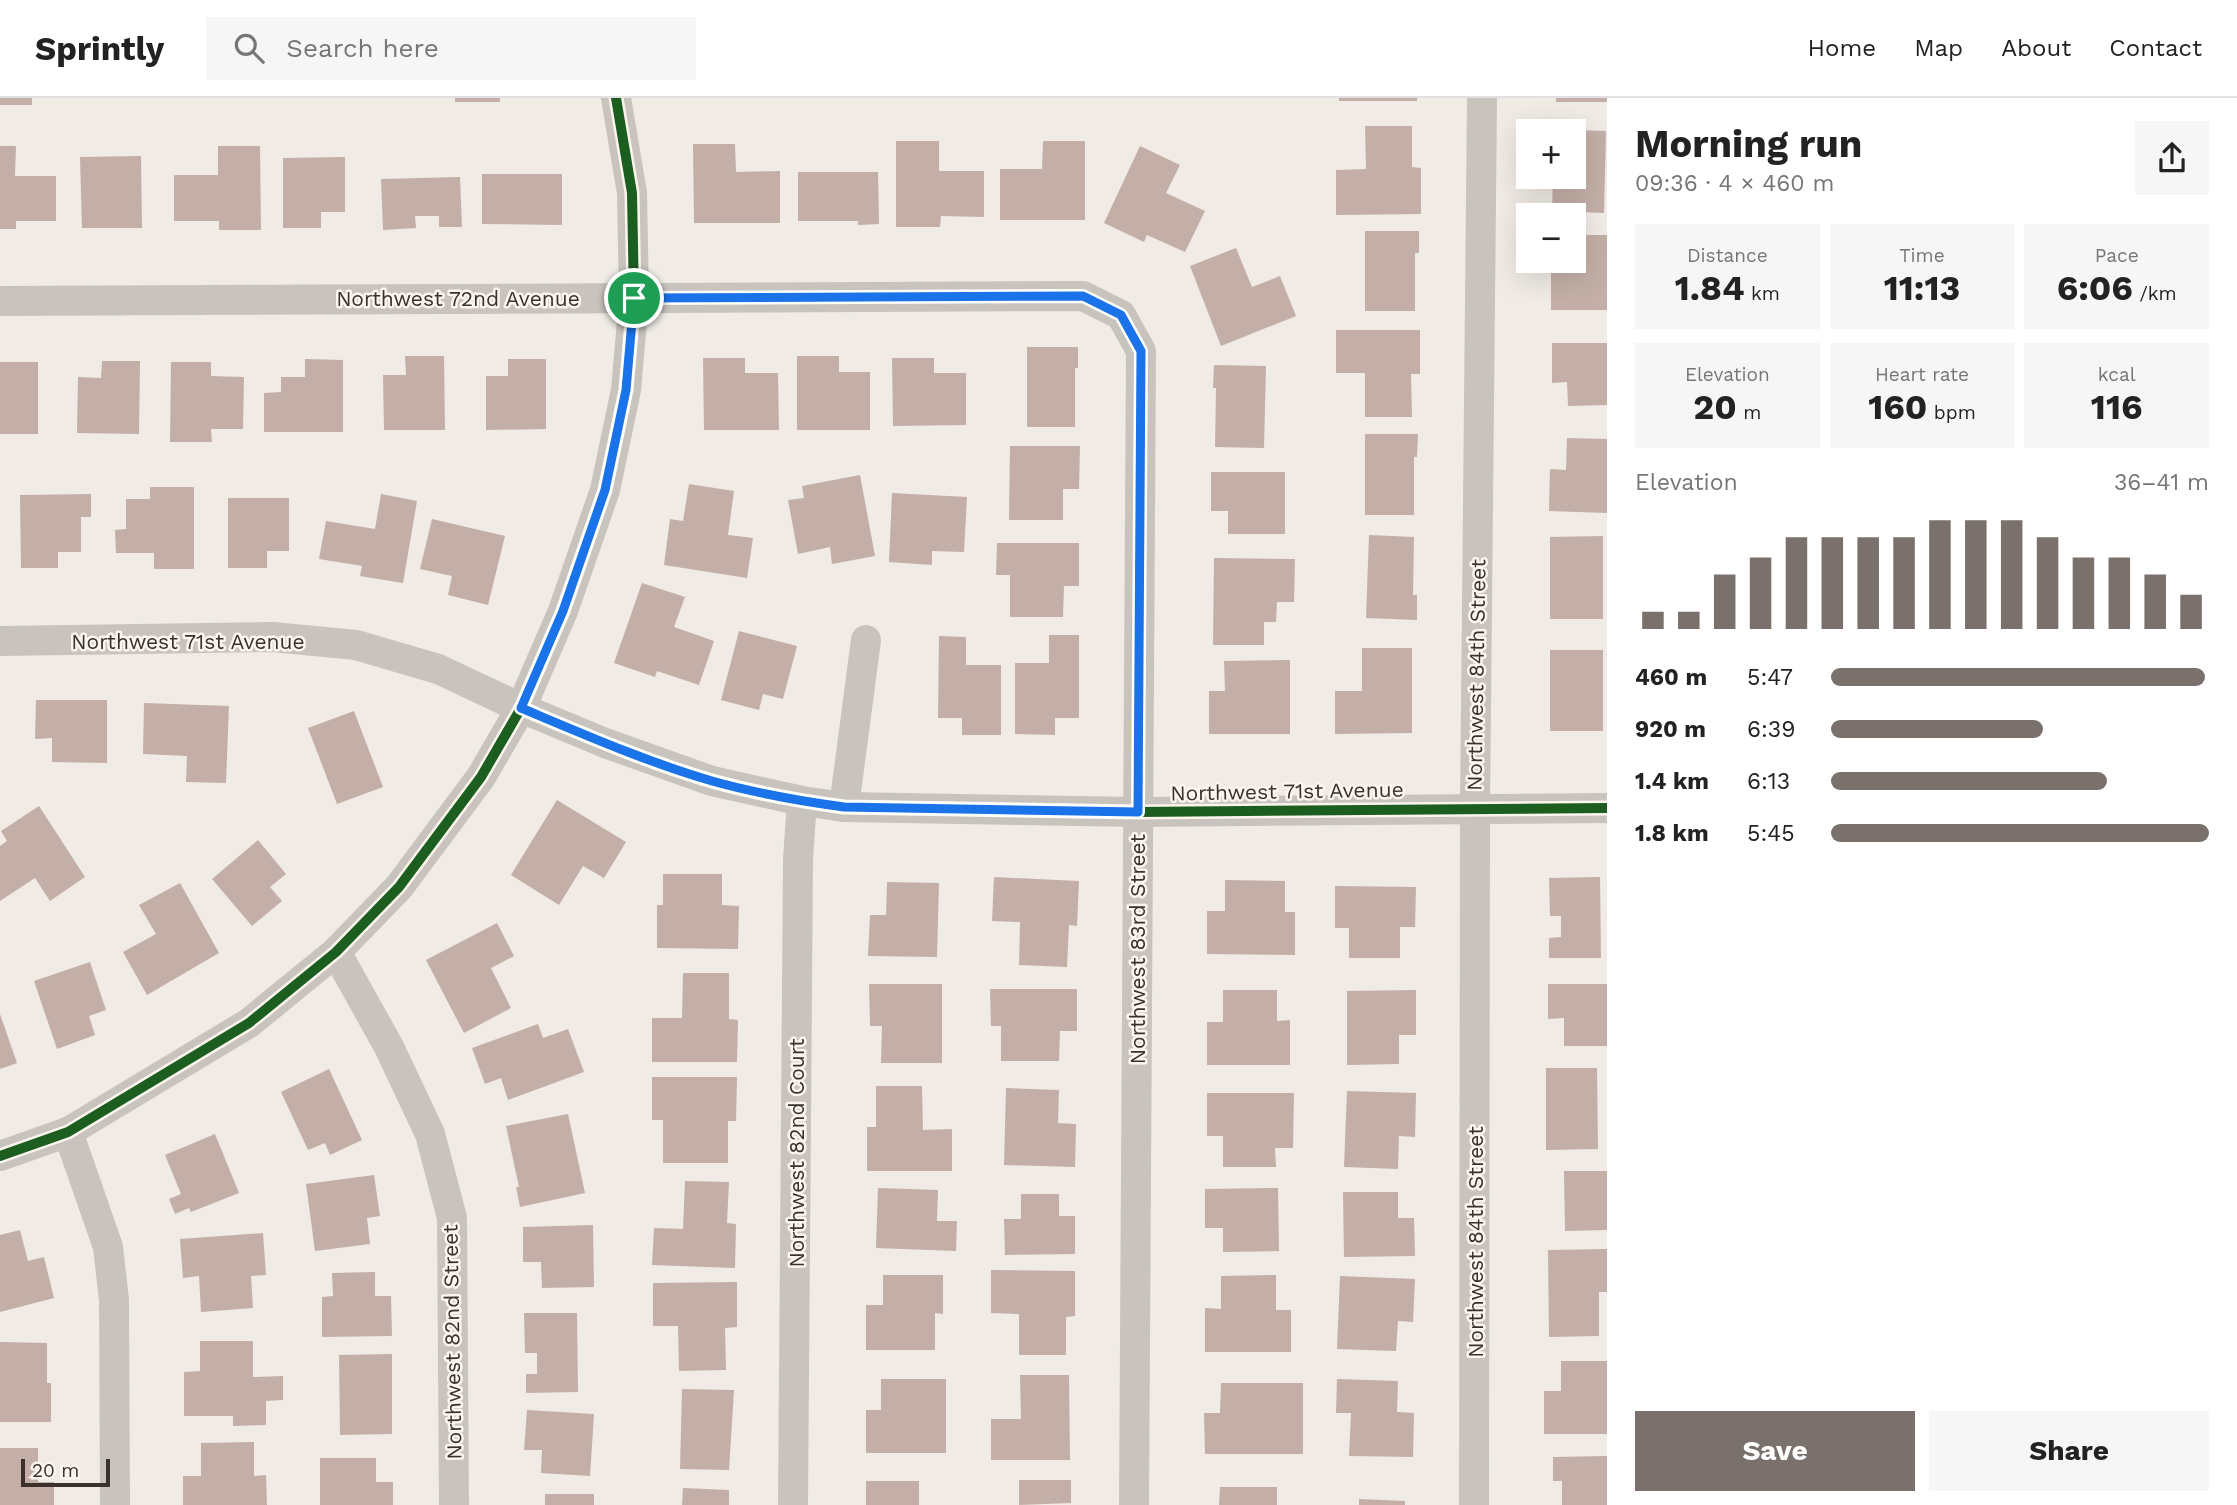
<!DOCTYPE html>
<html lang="en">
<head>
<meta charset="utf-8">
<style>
  :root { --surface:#fff; --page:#f6f6f6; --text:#222; --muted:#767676; --line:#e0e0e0; --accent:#7a716c }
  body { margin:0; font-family:"Work Sans",sans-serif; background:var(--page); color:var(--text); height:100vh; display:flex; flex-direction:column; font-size:26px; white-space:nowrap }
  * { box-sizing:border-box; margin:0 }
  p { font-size:23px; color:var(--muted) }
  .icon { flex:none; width:38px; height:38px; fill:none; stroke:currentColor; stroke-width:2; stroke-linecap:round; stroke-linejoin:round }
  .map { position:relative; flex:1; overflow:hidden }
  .details { display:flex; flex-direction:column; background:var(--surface); width:630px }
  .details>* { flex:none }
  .fabs { position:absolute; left:1516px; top:21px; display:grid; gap:14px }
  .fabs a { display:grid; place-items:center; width:70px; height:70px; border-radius:0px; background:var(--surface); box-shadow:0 7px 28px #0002; font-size:35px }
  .scale { position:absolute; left:21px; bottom:18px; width:89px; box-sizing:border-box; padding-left:7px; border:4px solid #3b302b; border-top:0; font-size:19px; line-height:24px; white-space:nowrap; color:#3b302b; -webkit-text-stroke:5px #fbf5ee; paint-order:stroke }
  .pin { position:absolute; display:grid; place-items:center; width:60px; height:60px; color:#fff; margin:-30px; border:4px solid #fff; border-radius:50%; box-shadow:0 2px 7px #0007 }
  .round { display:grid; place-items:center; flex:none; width:74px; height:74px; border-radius:0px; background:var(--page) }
  .headline { display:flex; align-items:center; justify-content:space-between; height:119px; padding:0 28px }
  h1 { font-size:38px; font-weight:700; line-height:52px }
  .figures { display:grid; grid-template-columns:repeat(3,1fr); gap:10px; height:119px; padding:7px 28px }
  .figures div { display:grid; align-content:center; border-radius:0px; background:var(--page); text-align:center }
  .figures b { font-size:35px; font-weight:700 }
  .figures small { font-size:19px; font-weight:400 }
  .figures p { font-size:19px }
  .chart { height:196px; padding:14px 28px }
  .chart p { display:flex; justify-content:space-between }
  .chart svg { width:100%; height:126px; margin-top:7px; stroke:var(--accent); stroke-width:6 }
  .action { display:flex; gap:14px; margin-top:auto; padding:14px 28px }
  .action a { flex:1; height:80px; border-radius:0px; background:var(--accent); color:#fff; font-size:28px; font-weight:700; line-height:80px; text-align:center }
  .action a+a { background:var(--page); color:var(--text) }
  ul { padding:0 28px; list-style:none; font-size:23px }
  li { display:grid; grid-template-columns:112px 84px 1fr; align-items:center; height:52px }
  li i { height:18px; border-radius:9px; background:var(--accent) }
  header { display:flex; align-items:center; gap:42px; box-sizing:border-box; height:98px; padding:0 35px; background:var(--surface); border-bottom:2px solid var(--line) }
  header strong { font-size:33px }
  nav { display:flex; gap:38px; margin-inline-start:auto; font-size:24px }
  .search { width:490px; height:63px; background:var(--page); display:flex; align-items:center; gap:18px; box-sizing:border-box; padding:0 24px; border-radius:0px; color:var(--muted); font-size:26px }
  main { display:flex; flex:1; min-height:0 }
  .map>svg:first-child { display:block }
</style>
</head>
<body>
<header>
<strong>Sprintly</strong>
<div class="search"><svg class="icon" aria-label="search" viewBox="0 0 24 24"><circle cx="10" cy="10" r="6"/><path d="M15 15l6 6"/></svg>Search here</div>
<nav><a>Home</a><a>Map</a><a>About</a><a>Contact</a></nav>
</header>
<main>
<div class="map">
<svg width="1607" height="1407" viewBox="0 0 1607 1407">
  <rect width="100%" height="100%" fill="#f0ebe5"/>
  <g fill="#c3afa7">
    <rect x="0" y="0" width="32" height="7"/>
    <rect x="455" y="0" width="45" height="4"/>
    <rect x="1339" y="0" width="78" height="3"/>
    <rect x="1556" y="0" width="51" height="4"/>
    <path d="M 1365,28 L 1412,28 L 1412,69 L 1421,70 L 1421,116 L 1336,117 L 1336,72 L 1366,71 Z"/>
    <path d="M 1573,32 L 1606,33 L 1604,115 L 1552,113 L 1553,79 L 1573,79 Z"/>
    <path d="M 896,43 L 939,43 L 939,73 L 984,73 L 984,119 L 941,118 L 940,129 L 896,129 Z"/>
    <path d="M 1043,43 L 1085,43 L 1085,122 L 1000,122 L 1000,71 L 1042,71 Z"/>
    <path d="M 693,46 L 735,46 L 736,74 L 780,73 L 780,125 L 694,125 Z"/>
    <path d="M 0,48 L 16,48 L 15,78 L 56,78 L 56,123 L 16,123 L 16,131 L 0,131 Z"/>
    <path d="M 218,48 L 260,48 L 261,132 L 219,132 L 219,123 L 174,123 L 174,77 L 218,77 Z"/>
    <path d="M 1140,48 L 1180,67 L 1166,95 L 1205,113 L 1185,154 L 1147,137 L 1144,144 L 1104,125 Z"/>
    <path d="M 141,58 L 142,130 L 82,130 L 80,59 Z"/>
    <path d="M 345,59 L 345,114 L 321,114 L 321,130 L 283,130 L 283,60 Z"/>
    <path d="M 798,74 L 878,74 L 879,126 L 858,127 L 858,123 L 798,123 Z"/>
    <path d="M 482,76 L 562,76 L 562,127 L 482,126 Z"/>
    <path d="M 460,79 L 462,129 L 439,129 L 439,118 L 415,118 L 416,130 L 383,132 L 381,81 Z"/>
    <path d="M 1365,133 L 1419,133 L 1419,155 L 1415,155 L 1415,213 L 1365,213 Z"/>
    <path d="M 1573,137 L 1607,137 L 1607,212 L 1551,212 L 1551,168 L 1567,168 L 1567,163 L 1573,163 Z"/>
    <path d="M 1236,150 L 1252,189 L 1280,178 L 1296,218 L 1221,248 L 1190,168 Z"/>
    <path d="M 1336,232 L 1420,232 L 1420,276 L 1411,276 L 1412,319 L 1365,319 L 1365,275 L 1336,275 Z"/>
    <path d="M 1552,245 L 1607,245 L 1607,307 L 1568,308 L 1567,284 L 1552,285 Z"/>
    <path d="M 1027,249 L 1078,249 L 1078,270 L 1075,270 L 1075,329 L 1027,329 Z"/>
    <path d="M 405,258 L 444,258 L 445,332 L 384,332 L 383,277 L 406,277 Z"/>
    <path d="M 797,258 L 839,258 L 839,274 L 870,274 L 870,332 L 797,332 Z"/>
    <path d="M 703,260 L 745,260 L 745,275 L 778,275 L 779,332 L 704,332 Z"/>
    <path d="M 892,260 L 934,260 L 934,275 L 966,275 L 966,327 L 893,328 Z"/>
    <path d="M 305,261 L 343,262 L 343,334 L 264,334 L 264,295 L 281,294 L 281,279 L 305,279 Z"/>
    <path d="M 508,261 L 546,261 L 546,331 L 486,332 L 486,278 L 508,278 Z"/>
    <path d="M 102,263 L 140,263 L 139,336 L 77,335 L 78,279 L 101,280 Z"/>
    <rect x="0" y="264" width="38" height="72"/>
    <path d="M 171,264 L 211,264 L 211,278 L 244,279 L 243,331 L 211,331 L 212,344 L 170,344 Z"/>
    <path d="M 1214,267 L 1266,268 L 1264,350 L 1215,349 L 1216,290 L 1213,290 Z"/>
    <path d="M 1365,336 L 1418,336 L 1417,359 L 1414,359 L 1414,417 L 1365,417 Z"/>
    <path d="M 1567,340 L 1607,341 L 1607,415 L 1549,413 L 1550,371 L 1566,372 Z"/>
    <path d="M 1010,348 L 1080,348 L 1079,391 L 1063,391 L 1063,422 L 1009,422 Z"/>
    <path d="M 1211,374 L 1285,374 L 1285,436 L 1228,436 L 1228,413 L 1211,413 Z"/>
    <path d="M 860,377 L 875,458 L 832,466 L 830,449 L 798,456 L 788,402 L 804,400 L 802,388 Z"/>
    <path d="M 689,386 L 734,393 L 728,437 L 753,440 L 747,480 L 664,467 L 670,421 L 683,423 Z"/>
    <path d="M 150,389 L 194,389 L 194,471 L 154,471 L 154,455 L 116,455 L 115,432 L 126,431 L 126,401 L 150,401 Z"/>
    <path d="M 892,395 L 967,399 L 964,454 L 932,453 L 932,467 L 889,464 Z"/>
    <path d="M 91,396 L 91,419 L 81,419 L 81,454 L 58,454 L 58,470 L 21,470 L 20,397 Z"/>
    <path d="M 381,396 L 417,403 L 403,485 L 360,478 L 362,468 L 319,461 L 326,423 L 375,431 Z"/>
    <path d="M 228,400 L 289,400 L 289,453 L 267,453 L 267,470 L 228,470 Z"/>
    <path d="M 432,421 L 505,438 L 488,507 L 448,497 L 452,478 L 420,471 Z"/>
    <path d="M 1369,437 L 1414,439 L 1413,497 L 1417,497 L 1417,522 L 1366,520 Z"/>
    <path d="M 1603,438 L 1603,521 L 1550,521 L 1550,439 Z"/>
    <path d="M 997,445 L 1079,445 L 1079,488 L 1064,488 L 1063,519 L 1010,519 L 1010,477 L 996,477 Z"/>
    <path d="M 1214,460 L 1295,461 L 1294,504 L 1277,504 L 1276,524 L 1264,524 L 1264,547 L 1213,547 Z"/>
    <path d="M 642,485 L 685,499 L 674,529 L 714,543 L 699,587 L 657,573 L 655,579 L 614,565 Z"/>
    <path d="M 739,533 L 797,548 L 783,601 L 763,596 L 759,612 L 721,602 Z"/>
    <path d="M 1049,537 L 1079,537 L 1079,620 L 1055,620 L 1055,637 L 1015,636 L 1015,565 L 1049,565 Z"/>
    <path d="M 939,538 L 966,539 L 966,567 L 1001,567 L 1001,637 L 962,637 L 962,620 L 938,620 Z"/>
    <path d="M 1362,550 L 1412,550 L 1412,635 L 1335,636 L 1335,593 L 1362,593 Z"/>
    <rect x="1550" y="552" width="53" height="81"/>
    <path d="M 1290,562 L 1290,636 L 1209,636 L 1209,593 L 1225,593 L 1224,563 Z"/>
    <path d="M 36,602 L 107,602 L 107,665 L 52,664 L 52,640 L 35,641 Z"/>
    <path d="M 144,605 L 229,608 L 226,685 L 186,684 L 187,658 L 143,656 Z"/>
    <path d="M 354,613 L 383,689 L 337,706 L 308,630 Z"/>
    <path d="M 557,702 L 626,744 L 604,780 L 583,768 L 559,807 L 511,777 Z"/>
    <path d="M 39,708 L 85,779 L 50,803 L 35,780 L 0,803 L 0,748 L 7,743 L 1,733 Z"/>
    <path d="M 258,742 L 286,776 L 270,789 L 282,803 L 252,828 L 212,781 Z"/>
    <path d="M 663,776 L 722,776 L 722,807 L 739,808 L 738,851 L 657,850 L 657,807 L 663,807 Z"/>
    <path d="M 994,779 L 1079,783 L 1077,828 L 1069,827 L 1067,869 L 1019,867 L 1020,824 L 992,823 Z"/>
    <path d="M 1600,779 L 1601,860 L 1549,860 L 1549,840 L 1561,839 L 1561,818 L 1550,818 L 1549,780 Z"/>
    <path d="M 1225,782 L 1285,783 L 1285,814 L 1295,814 L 1295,857 L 1207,856 L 1207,813 L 1225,813 Z"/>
    <path d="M 887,784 L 939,785 L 937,859 L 868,858 L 870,817 L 886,817 Z"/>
    <path d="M 180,785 L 219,855 L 147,897 L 123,854 L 156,836 L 139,807 Z"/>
    <path d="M 1335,788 L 1416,789 L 1415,829 L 1400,829 L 1400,860 L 1349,860 L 1349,830 L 1335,830 Z"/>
    <path d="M 497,825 L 514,858 L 491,870 L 511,910 L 464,935 L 426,862 Z"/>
    <path d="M 90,864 L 106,912 L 89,918 L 95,937 L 57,951 L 34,883 Z"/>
    <path d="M 683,875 L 729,875 L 729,921 L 738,922 L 737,964 L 652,964 L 652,920 L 682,920 Z"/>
    <path d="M 869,886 L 942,886 L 942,965 L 881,965 L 882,928 L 870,928 Z"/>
    <path d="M 1548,886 L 1607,886 L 1607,948 L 1564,948 L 1564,920 L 1548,921 Z"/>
    <path d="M 990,891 L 1077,891 L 1077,933 L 1060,933 L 1059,963 L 1001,963 L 1001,928 L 991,928 Z"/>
    <path d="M 1223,892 L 1277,892 L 1277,923 L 1290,922 L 1290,967 L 1207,967 L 1207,924 L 1223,924 Z"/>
    <path d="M 1416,892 L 1416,937 L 1399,937 L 1399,966 L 1347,967 L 1347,893 Z"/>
    <path d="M 0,916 L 17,965 L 0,971 Z"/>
    <path d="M 538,926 L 543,940 L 568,931 L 584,974 L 508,1002 L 501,980 L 485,986 L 472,950 Z"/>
    <path d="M 1546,970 L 1597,970 L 1598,1051 L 1546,1052 Z"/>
    <path d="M 329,971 L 362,1042 L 330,1057 L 325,1045 L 308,1052 L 281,994 Z"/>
    <path d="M 652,979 L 737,979 L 736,1023 L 728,1023 L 728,1065 L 663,1065 L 663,1022 L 652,1022 Z"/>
    <path d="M 876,988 L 922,988 L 923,1032 L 952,1031 L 952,1073 L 867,1073 L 867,1029 L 876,1029 Z"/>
    <path d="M 1006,990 L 1059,992 L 1058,1025 L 1076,1026 L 1075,1069 L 1004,1067 Z"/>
    <path d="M 1347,993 L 1416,995 L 1415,1039 L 1399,1038 L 1398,1071 L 1344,1069 Z"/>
    <path d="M 1207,995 L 1294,995 L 1293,1050 L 1275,1050 L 1276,1069 L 1223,1069 L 1223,1038 L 1207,1038 Z"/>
    <path d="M 568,1016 L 585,1095 L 520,1109 L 516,1089 L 519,1089 L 506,1028 Z"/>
    <path d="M 215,1036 L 239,1095 L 191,1114 L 189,1110 L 175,1116 L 169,1101 L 181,1096 L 165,1057 Z"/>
    <path d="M 1564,1073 L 1607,1073 L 1607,1132 L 1565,1133 Z"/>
    <path d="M 374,1077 L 380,1118 L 367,1120 L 370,1146 L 315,1153 L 306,1086 Z"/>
    <path d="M 685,1083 L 729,1084 L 727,1125 L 736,1126 L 735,1170 L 652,1167 L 654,1130 L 683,1131 Z"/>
    <path d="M 878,1090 L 938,1092 L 937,1123 L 957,1123 L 956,1153 L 876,1150 Z"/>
    <path d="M 1278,1090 L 1279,1153 L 1223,1154 L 1223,1130 L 1205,1130 L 1205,1091 Z"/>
    <path d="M 1343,1094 L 1398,1094 L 1398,1120 L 1414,1120 L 1415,1158 L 1344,1159 Z"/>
    <path d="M 1021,1096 L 1059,1096 L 1059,1118 L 1075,1118 L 1075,1156 L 1005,1157 L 1004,1121 L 1021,1121 Z"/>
    <path d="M 593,1127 L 594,1189 L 542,1190 L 541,1164 L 523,1164 L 523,1129 Z"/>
    <path d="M 20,1132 L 28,1163 L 44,1159 L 54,1200 L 0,1214 L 0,1137 Z"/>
    <path d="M 263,1135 L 266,1177 L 251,1178 L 253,1210 L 201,1214 L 199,1178 L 183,1180 L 180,1141 Z"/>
    <path d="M 1607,1151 L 1607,1194 L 1599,1194 L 1599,1238 L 1549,1239 L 1548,1152 Z"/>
    <path d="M 991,1172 L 1075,1173 L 1075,1218 L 1066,1219 L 1066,1257 L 1019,1257 L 1019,1216 L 991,1215 Z"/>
    <path d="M 375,1174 L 375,1198 L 391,1198 L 392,1238 L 322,1239 L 322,1199 L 333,1198 L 332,1175 Z"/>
    <path d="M 883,1177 L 943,1177 L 943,1216 L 935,1215 L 935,1252 L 866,1252 L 866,1207 L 883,1207 Z"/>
    <path d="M 1276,1177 L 1276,1212 L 1291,1212 L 1291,1254 L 1205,1254 L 1205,1210 L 1221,1211 L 1221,1178 Z"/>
    <path d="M 1340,1178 L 1415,1181 L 1413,1224 L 1398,1223 L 1396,1253 L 1337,1251 Z"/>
    <path d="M 737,1184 L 737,1229 L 725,1230 L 726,1272 L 679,1273 L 678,1228 L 653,1228 L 653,1185 Z"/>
    <path d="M 524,1215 L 577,1215 L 578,1294 L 526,1295 L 526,1276 L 537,1276 L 537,1255 L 525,1255 Z"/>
    <path d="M 200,1243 L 253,1243 L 253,1279 L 283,1278 L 283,1302 L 266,1303 L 266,1327 L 233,1328 L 233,1318 L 184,1318 L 184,1274 L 200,1273 Z"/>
    <path d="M 0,1244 L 47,1245 L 47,1285 L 51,1285 L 51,1324 L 0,1324 Z"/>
    <path d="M 392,1256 L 392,1336 L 340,1337 L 339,1257 Z"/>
    <path d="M 1561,1263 L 1607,1263 L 1607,1336 L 1544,1336 L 1544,1293 L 1561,1293 Z"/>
    <path d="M 1020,1277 L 1069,1277 L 1070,1362 L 991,1362 L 991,1321 L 1021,1321 Z"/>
    <path d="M 881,1281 L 946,1281 L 946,1355 L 866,1355 L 866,1312 L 881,1312 Z"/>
    <path d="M 1337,1281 L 1398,1283 L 1397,1314 L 1414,1315 L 1413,1359 L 1349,1358 L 1351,1315 L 1336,1315 Z"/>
    <path d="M 1221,1285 L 1303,1285 L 1303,1356 L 1205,1356 L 1204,1315 L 1220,1315 Z"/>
    <path d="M 682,1291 L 734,1292 L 729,1372 L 680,1371 Z"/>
    <path d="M 527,1312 L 594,1316 L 590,1378 L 541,1375 L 542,1352 L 524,1352 Z"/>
    <path d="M 254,1344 L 254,1378 L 266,1377 L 267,1407 L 183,1407 L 183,1378 L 201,1378 L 201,1345 Z"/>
    <path d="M 0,1350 L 38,1350 L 38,1384 L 54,1384 L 54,1407 L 0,1407 Z"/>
    <path d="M 1607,1358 L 1607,1407 L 1562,1407 L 1562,1383 L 1553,1383 L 1553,1359 Z"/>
    <path d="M 320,1360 L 376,1360 L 376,1384 L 393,1384 L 393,1407 L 320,1407 Z"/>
    <path d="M 1019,1382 L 1071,1382 L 1071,1405 L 1019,1407 Z"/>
    <rect x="866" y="1383" width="53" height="24"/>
    <path d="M 1220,1389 L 1277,1389 L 1277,1407 L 1219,1407 Z"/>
    <path d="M 683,1390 L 729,1392 L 729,1407 L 682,1407 Z"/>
    <rect x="545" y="1396" width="49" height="11"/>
    <path d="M 1359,1401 L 1405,1403 L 1405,1407 L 1359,1407 Z"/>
  </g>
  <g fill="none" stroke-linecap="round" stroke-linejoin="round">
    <g stroke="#c9c3be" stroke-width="30">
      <path d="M 0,203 L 1083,198 L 1121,217 L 1141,253 L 1134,1407"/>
      <path d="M 0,543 L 273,539 L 356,547 L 438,571 L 521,610 L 605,645 L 712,683 L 802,703 L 844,709 L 1138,714 L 1607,710"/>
      <path d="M 844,709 L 866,542"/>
      <path d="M 336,854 L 389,949 L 430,1036 L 452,1120 L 454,1407"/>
      <path d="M 68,1034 L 108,1149 L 114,1202 L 115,1407"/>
      <path d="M 0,1058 L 68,1034 L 249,925 L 336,854 L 399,789 L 481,679 L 521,610 L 563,513 L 605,392 L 626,292 L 634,200 L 632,95 L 616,0"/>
      <path d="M 793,1407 L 798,761 L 802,703"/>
      <path d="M 1474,1407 L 1475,710 L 1482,0"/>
    </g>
    <g stroke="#fbf5ee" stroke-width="15">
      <g id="cycleway">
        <path d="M 521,610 C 583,636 647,664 712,683 C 755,695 800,703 844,709 L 1138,714 L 1607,710"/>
        <path d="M 0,1058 L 68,1034 L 249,925 L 336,854 L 399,789 L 481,679 L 521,610 L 563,513 L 605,392 L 626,292 L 634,200 L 632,95 L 616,0"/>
      </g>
    </g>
    <use href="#cycleway" stroke="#1b5e20" stroke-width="10"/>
  </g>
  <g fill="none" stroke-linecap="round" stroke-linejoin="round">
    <g stroke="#fff" stroke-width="14">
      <path id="route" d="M 1083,198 L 1121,217 L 1141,253 L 1138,714 L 844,709 C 800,703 755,695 712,683 C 647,664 583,636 521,610 L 563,513 L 605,392 L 626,292 L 634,200 Z"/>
    </g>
    <use href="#route" stroke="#1a73e8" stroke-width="9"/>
  </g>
  <g text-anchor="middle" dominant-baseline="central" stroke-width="5" stroke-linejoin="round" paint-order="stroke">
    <g font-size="21" fill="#3b302b" stroke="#fbf5ee">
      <text x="458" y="200">Northwest 72nd Avenue</text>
      <text x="188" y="543">Northwest 71st Avenue</text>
      <text transform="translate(1476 577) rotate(-89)">Northwest 84th Street</text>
      <text transform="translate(1287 693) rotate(-1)">Northwest 71st Avenue</text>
      <text transform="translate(1137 851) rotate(-90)">Northwest 83rd Street</text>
      <text transform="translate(796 1055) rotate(-90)">Northwest 82nd Court</text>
      <text transform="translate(1475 1144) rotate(-90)">Northwest 84th Street</text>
      <text transform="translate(452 1244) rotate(-91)">Northwest 82nd Street</text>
    </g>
  </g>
</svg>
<div class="fabs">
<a>+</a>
<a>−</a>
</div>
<div class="scale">20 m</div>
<div class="pin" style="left:634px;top:200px;background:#1e9e55"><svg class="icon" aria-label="arrive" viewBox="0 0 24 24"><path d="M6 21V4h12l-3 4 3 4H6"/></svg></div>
</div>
<section class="details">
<div class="headline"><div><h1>Morning run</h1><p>09:36 · 4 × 460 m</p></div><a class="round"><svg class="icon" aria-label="share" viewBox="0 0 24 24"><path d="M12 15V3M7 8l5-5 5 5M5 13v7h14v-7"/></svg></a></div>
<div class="figures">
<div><p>Distance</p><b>1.84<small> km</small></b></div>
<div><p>Time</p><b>11:13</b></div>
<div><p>Pace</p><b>6:06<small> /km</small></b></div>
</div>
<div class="figures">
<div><p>Elevation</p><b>20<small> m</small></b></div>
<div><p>Heart rate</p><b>160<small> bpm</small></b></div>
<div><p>kcal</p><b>116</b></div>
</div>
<div class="chart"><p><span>Elevation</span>36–41 m</p>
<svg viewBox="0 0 160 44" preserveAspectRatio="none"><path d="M5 44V38M15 44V38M25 44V25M35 44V19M45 44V12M55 44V12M65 44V12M75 44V12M85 44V6M95 44V6M105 44V6M115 44V12M125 44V19M135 44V19M145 44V25M155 44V32"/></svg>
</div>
<ul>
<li><b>460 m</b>5:47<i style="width:99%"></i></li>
<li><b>920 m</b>6:39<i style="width:56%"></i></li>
<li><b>1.4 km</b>6:13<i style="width:73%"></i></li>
<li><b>1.8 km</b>5:45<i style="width:100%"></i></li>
</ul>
<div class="action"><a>Save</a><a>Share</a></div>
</section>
</main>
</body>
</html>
